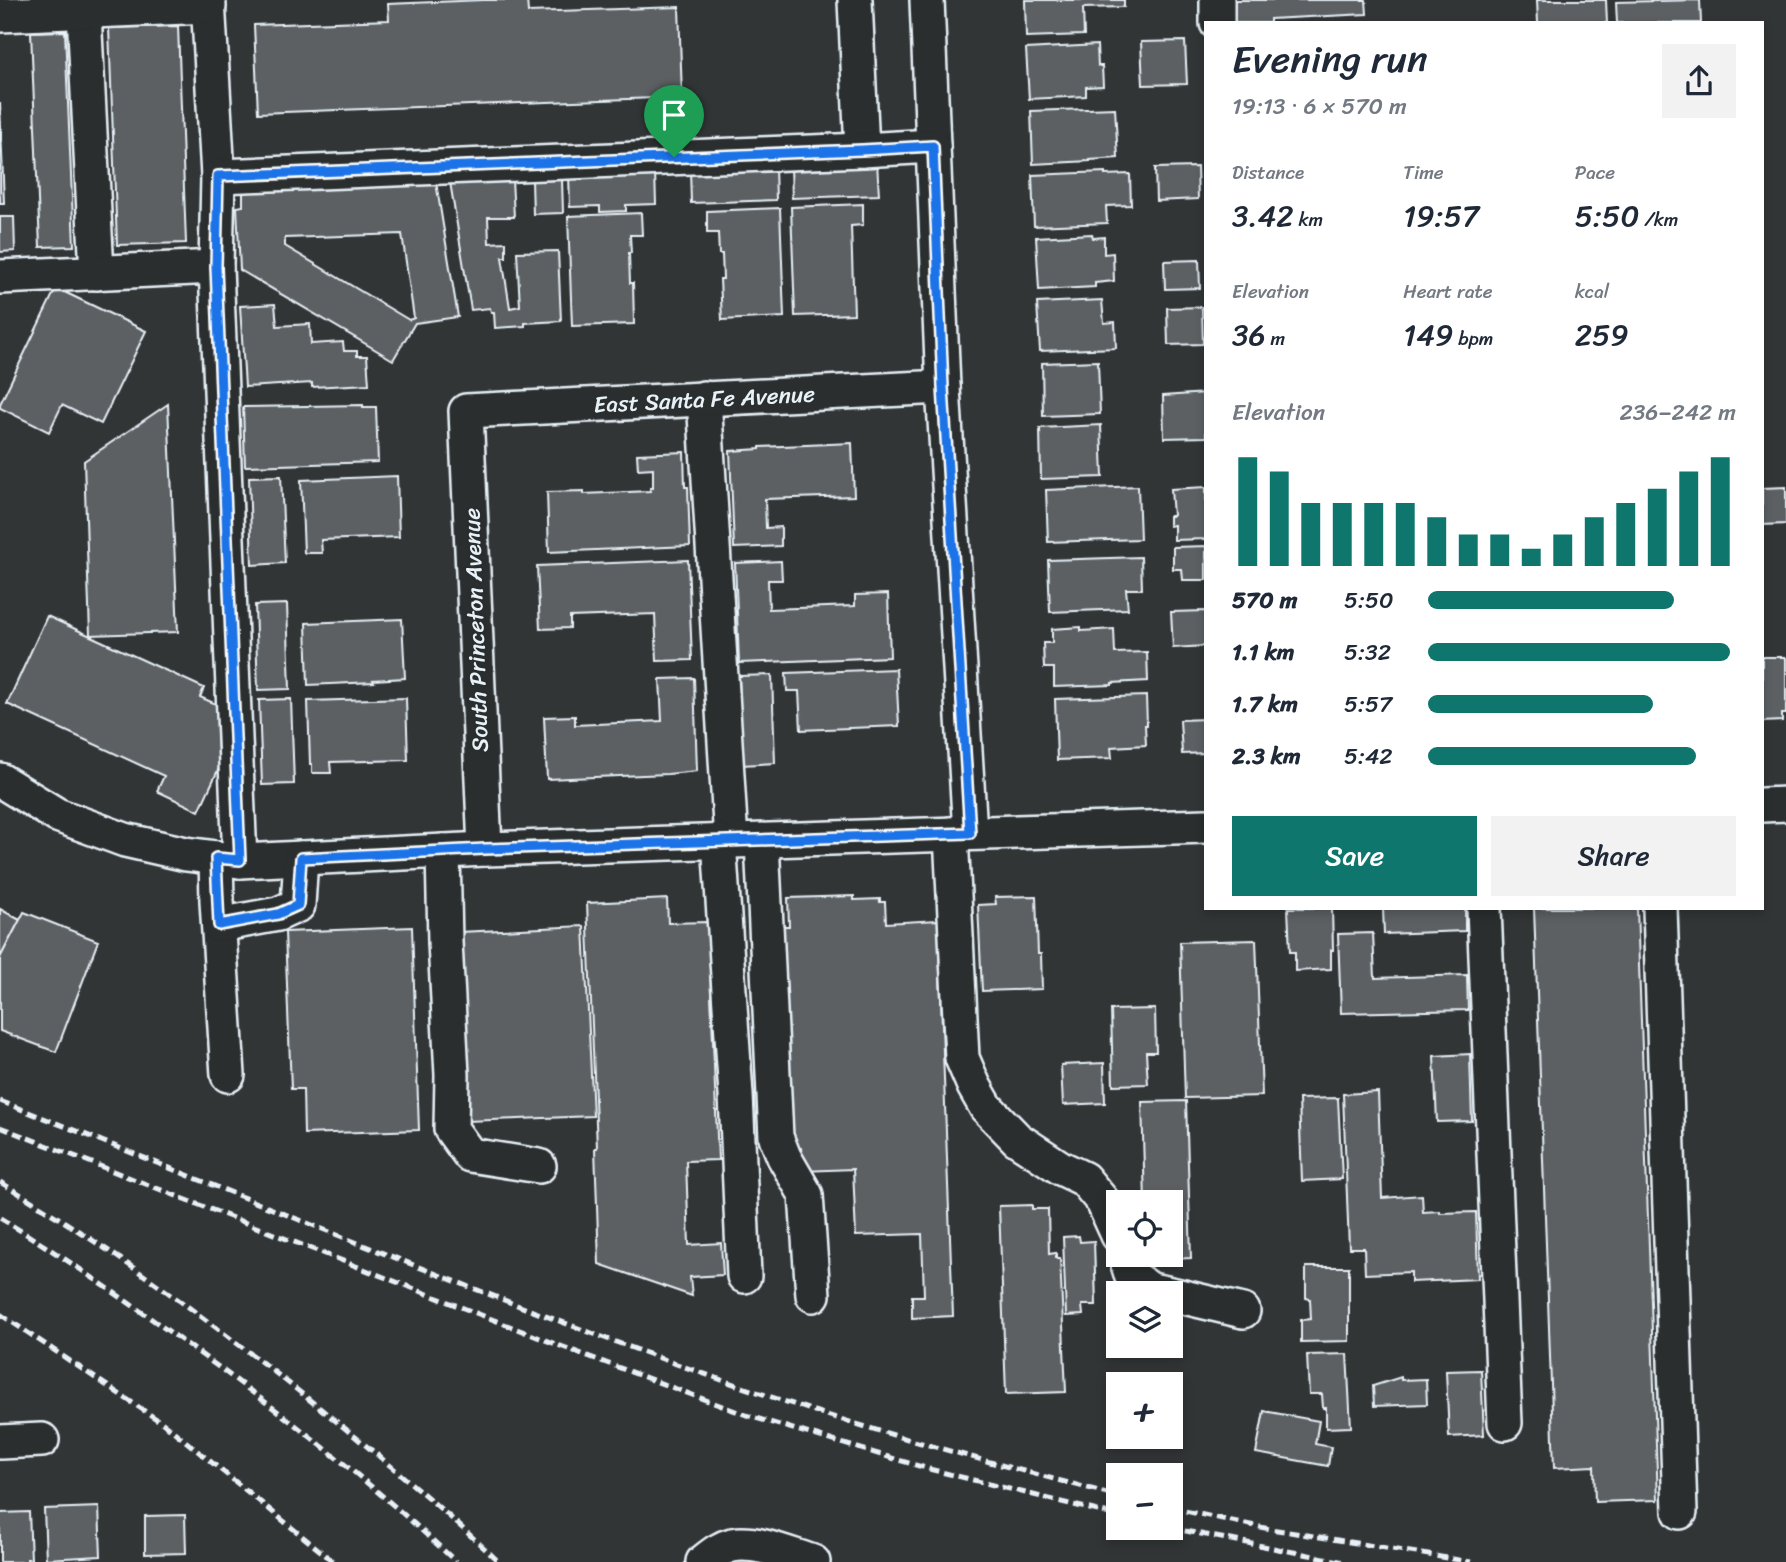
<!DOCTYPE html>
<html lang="en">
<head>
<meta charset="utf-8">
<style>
  :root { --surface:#fff; --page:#f2f2f3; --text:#1f2937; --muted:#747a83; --accent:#0f766e }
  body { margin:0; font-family:Sriracha,sans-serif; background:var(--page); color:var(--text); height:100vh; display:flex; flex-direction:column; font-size:26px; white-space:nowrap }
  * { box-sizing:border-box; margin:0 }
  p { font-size:23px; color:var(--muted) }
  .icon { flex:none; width:38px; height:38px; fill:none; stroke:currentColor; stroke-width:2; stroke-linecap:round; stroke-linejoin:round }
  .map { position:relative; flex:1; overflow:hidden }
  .sheet { position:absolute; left:1204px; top:21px; width:560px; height:889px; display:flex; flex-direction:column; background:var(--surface); border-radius:0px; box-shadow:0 4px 10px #0003 }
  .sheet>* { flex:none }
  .tools { position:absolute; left:1106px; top:1190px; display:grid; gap:14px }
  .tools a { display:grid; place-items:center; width:77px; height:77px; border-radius:0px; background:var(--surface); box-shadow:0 4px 10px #0003; font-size:35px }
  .pin { position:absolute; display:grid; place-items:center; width:60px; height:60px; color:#fff; margin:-72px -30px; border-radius:50% 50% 50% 0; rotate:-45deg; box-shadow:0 0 7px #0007 }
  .pin .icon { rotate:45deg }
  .round { display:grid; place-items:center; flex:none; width:74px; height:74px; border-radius:0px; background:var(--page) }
  .summary { display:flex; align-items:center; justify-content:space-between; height:119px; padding:0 28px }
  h1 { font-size:38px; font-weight:600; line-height:52px }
  .figures { display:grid; grid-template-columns:repeat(3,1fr); gap:10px; height:119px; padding:7px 28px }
  .figures div { display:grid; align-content:center }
  .figures b { font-size:30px; font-weight:600 }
  .figures small { font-size:19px; font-weight:400 }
  .figures p { font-size:19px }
  .chart { height:196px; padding:14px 28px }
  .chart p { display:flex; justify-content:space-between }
  .chart svg { width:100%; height:126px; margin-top:7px; stroke:var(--accent); stroke-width:6 }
  .primary-button { display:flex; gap:14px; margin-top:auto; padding:14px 28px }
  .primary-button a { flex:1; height:80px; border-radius:0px; background:var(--accent); color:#fff; font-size:28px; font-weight:600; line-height:80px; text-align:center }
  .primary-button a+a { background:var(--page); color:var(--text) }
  ul { padding:0 28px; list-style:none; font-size:23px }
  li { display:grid; grid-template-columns:112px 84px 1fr; align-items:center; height:52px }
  li i { height:18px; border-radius:9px; background:var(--accent) }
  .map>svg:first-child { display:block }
</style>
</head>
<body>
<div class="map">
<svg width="1786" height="1562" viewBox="0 0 1786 1562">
  <rect width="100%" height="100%" fill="#323536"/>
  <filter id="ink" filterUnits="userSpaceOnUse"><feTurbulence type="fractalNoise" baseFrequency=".0143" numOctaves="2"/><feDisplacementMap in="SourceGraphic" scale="14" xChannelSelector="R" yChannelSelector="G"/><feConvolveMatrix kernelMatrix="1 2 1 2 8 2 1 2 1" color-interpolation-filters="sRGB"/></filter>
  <g filter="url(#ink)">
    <g fill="#5c6063" stroke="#e8f1f8" stroke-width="2" fill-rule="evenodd">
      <path d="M 483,0 L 527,0 L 528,12 L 679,7 L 682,97 L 258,113 L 254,25 L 389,20 L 388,4 Z"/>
      <path d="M 1025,0 L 1124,0 L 1124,7 L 1083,8 L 1084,35 L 1026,37 Z"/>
      <path d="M 1233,0 L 1366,0 L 1367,14 L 1270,19 L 1270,23 L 1234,23 Z"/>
      <path d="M 1537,0 L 1606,0 L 1607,23 L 1538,23 Z"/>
      <path d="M 1700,0 L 1701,23 L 1617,23 L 1616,2 Z"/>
      <path d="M 178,26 L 186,243 L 117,245 L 109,28 Z"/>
      <path d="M 65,31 L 74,246 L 40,247 L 31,32 Z"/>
      <path d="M 1185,41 L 1187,84 L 1143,85 L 1141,42 Z"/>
      <path d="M 1097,45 L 1098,66 L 1102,66 L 1103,86 L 1086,87 L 1086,96 L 1029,99 L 1026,49 Z"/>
      <path d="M 0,102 L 4,203 L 0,203 Z"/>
      <path d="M 1115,108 L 1118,158 L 1090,160 L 1090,161 L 1033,164 L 1031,111 Z"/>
      <path d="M 877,162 L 879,195 L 792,198 L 791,165 Z"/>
      <path d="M 775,167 L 776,200 L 691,203 L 690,169 Z"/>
      <path d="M 1197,167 L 1198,199 L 1156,201 L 1155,168 Z"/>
      <path d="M 655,171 L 656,204 L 626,205 L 626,211 L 600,212 L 600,206 L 570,207 L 569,174 Z"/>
      <path d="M 1105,172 L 1105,175 L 1130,174 L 1131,205 L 1106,206 L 1107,223 L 1034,226 L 1032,175 Z"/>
      <path d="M 512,179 L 514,217 L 488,217 L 489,243 L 506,242 L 506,257 L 502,257 L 510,308 L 520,306 L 517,252 L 558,251 L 561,321 L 525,323 L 525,326 L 495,328 L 494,312 L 491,312 L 490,308 L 471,310 L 450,182 Z"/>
      <path d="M 562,179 L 563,213 L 533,214 L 532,180 Z"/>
      <path d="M 436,182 L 458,317 L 415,323 L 393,360 L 240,270 L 237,207 L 243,206 L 243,191 ZM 402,234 L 414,318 L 409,320 L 285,246 L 285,238 Z"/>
      <path d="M 863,204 L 863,225 L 851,226 L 854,314 L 795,316 L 791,207 Z"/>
      <path d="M 780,208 L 784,317 L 722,320 L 720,279 L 723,279 L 722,254 L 719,254 L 718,233 L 707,233 L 707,211 Z"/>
      <path d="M 641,213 L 642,235 L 630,235 L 631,253 L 629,253 L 630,283 L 633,283 L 634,324 L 572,326 L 568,216 Z"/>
      <path d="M 0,217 L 14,217 L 15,251 L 0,252 Z"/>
      <path d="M 1092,234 L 1093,238 L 1104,237 L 1104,254 L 1113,253 L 1114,281 L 1095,283 L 1095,287 L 1039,290 L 1036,237 Z"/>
      <path d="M 1199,260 L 1200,288 L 1165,289 L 1164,261 Z"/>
      <path d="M 56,288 L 146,331 L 101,424 L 62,405 L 49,432 L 0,408 L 0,404 Z"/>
      <path d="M 1102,300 L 1104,323 L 1115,322 L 1116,348 L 1040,351 L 1037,303 Z"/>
      <path d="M 275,304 L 277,326 L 310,324 L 311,344 L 343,342 L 344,351 L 357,351 L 357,356 L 367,356 L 369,384 L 312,387 L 312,383 L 245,387 L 240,306 Z"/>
      <path d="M 1202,307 L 1203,344 L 1168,345 L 1167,308 Z"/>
      <path d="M 1098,361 L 1100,414 L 1043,416 L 1042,363 Z"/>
      <path d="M 1206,393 L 1206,437 L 1164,438 L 1163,396 Z"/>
      <path d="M 168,404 L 178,632 L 90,635 L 84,461 Z"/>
      <path d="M 363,405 L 363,407 L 376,407 L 378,462 L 245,466 L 243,407 Z"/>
      <path d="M 1101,425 L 1103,477 L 1041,479 L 1040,428 Z"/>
      <path d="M 852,443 L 854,496 L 765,499 L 766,528 L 781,527 L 781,546 L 734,548 L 730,451 L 760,449 L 760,447 Z"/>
      <path d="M 684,452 L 685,487 L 688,487 L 690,546 L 549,552 L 547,492 L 584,491 L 584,494 L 650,491 L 650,488 L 653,488 L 653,468 L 638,469 L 637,454 Z"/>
      <path d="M 281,476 L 285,563 L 252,565 L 249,477 Z"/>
      <path d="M 397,476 L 399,537 L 321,540 L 322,553 L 304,553 L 301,480 Z"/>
      <path d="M 1138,486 L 1140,539 L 1048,542 L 1046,490 Z"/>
      <path d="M 1206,487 L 1206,539 L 1174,540 L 1174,525 L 1169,526 L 1169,516 L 1173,516 L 1171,489 Z"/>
      <path d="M 1786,487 L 1786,524 L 1762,525 L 1762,488 Z"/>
      <path d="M 1206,546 L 1206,580 L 1183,580 L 1182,569 L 1173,569 L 1173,547 Z"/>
      <path d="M 1141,557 L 1142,589 L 1126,589 L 1128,609 L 1050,612 L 1048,560 Z"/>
      <path d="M 688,560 L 692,660 L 657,661 L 655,614 L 570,617 L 570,628 L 540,629 L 537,566 Z"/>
      <path d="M 781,561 L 782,580 L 768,580 L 769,609 L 855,606 L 855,595 L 888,594 L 890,657 L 739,663 L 735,563 Z"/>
      <path d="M 287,604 L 290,689 L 258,690 L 255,605 Z"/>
      <path d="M 1206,611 L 1206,646 L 1173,648 L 1171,612 Z"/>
      <path d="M 47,616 L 204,688 L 200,697 L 218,705 L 220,735 L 217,733 L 219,768 L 199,811 L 157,791 L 164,776 L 7,704 Z"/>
      <path d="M 402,619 L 405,678 L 373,680 L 374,682 L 308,685 L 306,623 Z"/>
      <path d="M 1081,627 L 1081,631 L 1114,629 L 1115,653 L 1147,652 L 1148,681 L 1112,683 L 1112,685 L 1054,687 L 1054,668 L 1044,668 L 1043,643 L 1052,643 L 1052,629 Z"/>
      <path d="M 1762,657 L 1785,657 L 1786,658 L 1786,714 L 1782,714 L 1782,721 L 1762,722 Z"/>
      <path d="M 896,669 L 899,726 L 801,730 L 799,691 L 787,691 L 786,673 Z"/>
      <path d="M 772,675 L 775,763 L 742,765 L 739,676 Z"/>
      <path d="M 694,678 L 697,771 L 668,774 L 547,779 L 544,717 L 575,716 L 575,725 L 662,721 L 660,679 Z"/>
      <path d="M 1146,696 L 1147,725 L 1145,725 L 1146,745 L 1111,747 L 1112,758 L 1057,760 L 1055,699 Z"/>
      <path d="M 406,698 L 408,760 L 330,762 L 331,773 L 312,773 L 312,764 L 310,764 L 308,701 Z"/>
      <path d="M 291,699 L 294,784 L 262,785 L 259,700 Z"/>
      <path d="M 1206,719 L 1206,753 L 1182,754 L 1180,720 Z"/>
      <path d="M 854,896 L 854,900 L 880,899 L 880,902 L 885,902 L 886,923 L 938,920 L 953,1316 L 912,1318 L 912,1296 L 924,1296 L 922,1234 L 856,1236 L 853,1169 L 803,1171 L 801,1148 L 787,1148 L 778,926 L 789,926 L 788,898 Z"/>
      <path d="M 1036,896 L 1038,954 L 1041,954 L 1042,989 L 982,991 L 978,905 L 996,904 L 995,897 Z"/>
      <path d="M 667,899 L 668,923 L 708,922 L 718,1160 L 686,1161 L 689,1245 L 721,1243 L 723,1275 L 690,1277 L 692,1296 L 599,1264 L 595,1148 L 597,1148 L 587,903 Z"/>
      <path d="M 1288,908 L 1332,908 L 1333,950 L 1331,950 L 1331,969 L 1295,971 L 1295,952 L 1290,952 Z"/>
      <path d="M 1383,908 L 1465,908 L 1465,931 L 1384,934 Z"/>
      <path d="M 1534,908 L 1637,908 L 1658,1500 L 1595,1502 L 1594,1466 L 1554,1468 Z"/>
      <path d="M 0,909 L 20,920 L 0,958 Z"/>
      <path d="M 24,912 L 98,941 L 56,1052 L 0,1031 L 0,958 Z"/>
      <path d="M 584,926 L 593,1116 L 467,1121 L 459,932 Z"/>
      <path d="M 412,927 L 419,1130 L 304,1134 L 303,1089 L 291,1089 L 285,932 Z"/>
      <path d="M 1373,933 L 1375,978 L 1467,975 L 1468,1010 L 1341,1013 L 1338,934 Z"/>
      <path d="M 1256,940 L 1262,1096 L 1185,1098 L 1180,942 Z"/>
      <path d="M 1155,1009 L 1156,1052 L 1146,1052 L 1148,1084 L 1113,1085 L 1111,1010 Z"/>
      <path d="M 1470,1054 L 1472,1121 L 1437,1122 L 1434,1056 Z"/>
      <path d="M 1104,1063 L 1105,1103 L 1063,1105 L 1061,1065 Z"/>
      <path d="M 1378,1092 L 1382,1198 L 1422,1195 L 1423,1212 L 1440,1211 L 1440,1213 L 1476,1212 L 1478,1279 L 1411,1282 L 1411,1272 L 1365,1274 L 1364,1248 L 1349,1248 L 1343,1094 Z"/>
      <path d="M 1338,1098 L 1342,1179 L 1302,1181 L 1299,1099 Z"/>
      <path d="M 1186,1101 L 1191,1258 L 1147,1260 L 1147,1255 L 1171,1255 L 1171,1202 L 1145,1202 L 1142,1102 Z"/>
      <path d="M 1032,1205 L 1032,1209 L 1048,1209 L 1049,1254 L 1056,1253 L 1056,1258 L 1060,1258 L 1066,1392 L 1006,1394 L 999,1206 Z"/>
      <path d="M 1079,1236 L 1080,1242 L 1094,1241 L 1096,1305 L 1082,1305 L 1083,1315 L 1066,1316 L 1063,1237 Z"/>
      <path d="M 1306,1267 L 1349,1267 L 1349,1341 L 1301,1342 L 1301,1320 L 1311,1319 L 1310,1299 L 1306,1298 Z"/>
      <path d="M 1347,1354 L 1351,1427 L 1326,1428 L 1326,1408 L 1323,1408 L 1322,1394 L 1309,1394 L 1307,1355 Z"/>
      <path d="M 1481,1370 L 1484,1435 L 1449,1437 L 1446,1371 Z"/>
      <path d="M 1401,1377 L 1401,1380 L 1426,1379 L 1427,1404 L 1374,1406 L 1373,1386 Z"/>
      <path d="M 1264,1411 L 1319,1421 L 1315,1444 L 1331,1447 L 1328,1466 L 1256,1453 Z"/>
      <path d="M 99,1507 L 101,1556 L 46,1559 L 44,1509 Z"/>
      <path d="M 29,1512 L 31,1559 L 27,1559 L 27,1562 L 0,1562 L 0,1513 Z"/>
      <path d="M 185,1515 L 186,1553 L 145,1554 L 145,1516 Z"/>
    </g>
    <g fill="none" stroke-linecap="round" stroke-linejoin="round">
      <g stroke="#e8f1f8" stroke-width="38">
        <g id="minor">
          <path d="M 208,0 L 218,176 L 216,267 L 240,861"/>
          <path d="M 855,0 L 862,150"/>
          <path d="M 927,0 L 943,387 L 970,833"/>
          <path d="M 1217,0 L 1217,23"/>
          <path d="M 84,12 L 97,273"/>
          <path d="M 0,15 L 209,6"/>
          <path d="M 218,176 L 862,150 L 933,146"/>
          <path d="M 0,277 L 216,267"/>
          <path d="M 704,398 L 731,841"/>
          <path d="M 0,780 L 57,815 L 125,840 L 186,854 L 240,861 L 485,849 L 1206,826"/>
          <path d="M 1762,805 L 1786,804"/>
          <path d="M 951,834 L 962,1058 L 974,1086 L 986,1107 L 1017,1139 L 1061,1168 L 1084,1179 L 1103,1202 L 1118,1235"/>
          <path d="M 719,841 L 736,1095 L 744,1276"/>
          <path d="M 762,841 L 776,1137 L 784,1157 L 806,1195 L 813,1295"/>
          <path id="s1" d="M 485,849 L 466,411 L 943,387"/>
          <path d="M 443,851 L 445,942 L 452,1075 L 451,1129 L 470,1155 L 539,1166"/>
          <path d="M 216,858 L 217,901 L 228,1075"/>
          <path d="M 1484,908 L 1505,1423"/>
          <path d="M 1660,908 L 1680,1512"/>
          <path d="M 219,925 L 278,914 L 298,905 L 301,858"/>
          <path d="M 1125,1255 L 1132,1277 L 1151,1290 L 1166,1293"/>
          <path d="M 1171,1294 L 1243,1311"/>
          <path d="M 0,1442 L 42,1440"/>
          <path d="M 703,1562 C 712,1555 720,1548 732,1545 C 756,1540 790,1555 813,1562"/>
        </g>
      </g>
      <use href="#minor" stroke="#2a2d2e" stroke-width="33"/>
      <g stroke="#e8f1f8" stroke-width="5" stroke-dasharray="10 5" stroke-linecap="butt">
        <path d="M 0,1101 C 252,1199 501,1305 757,1392 C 876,1433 997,1464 1118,1496"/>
        <path d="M 0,1127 L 558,1345 L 749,1416 L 929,1469 L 1118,1516"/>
        <path d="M 0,1182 C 113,1249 219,1327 321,1409 C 382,1458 442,1508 499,1562"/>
        <path d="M 0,1218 C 55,1251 108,1288 160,1325 C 263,1398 364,1475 456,1562"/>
        <path d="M 0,1314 L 167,1426 L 334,1562"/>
        <path d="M 1171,1508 L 1265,1528 L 1471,1562"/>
        <path d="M 1170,1528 L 1345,1562"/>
      </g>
    </g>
  </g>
  <g fill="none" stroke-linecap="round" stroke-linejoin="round" filter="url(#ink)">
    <g stroke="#fff" stroke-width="14">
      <path id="route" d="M 933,146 L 943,387 L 970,833 L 485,849 L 301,858 L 298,905 L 278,914 L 219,925 L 216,858 L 240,860 L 216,267 L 218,176 L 862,150 Z"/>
    </g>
    <use href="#route" stroke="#1a73e8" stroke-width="9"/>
  </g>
  <g text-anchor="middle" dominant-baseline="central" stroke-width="5" stroke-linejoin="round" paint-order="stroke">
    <g font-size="23" fill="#e8f1f8" stroke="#2a2d2e">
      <text stroke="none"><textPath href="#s1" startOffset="677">East Santa Fe Avenue</textPath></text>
      <text transform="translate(476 630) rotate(-92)">South Princeton Avenue</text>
    </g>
  </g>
</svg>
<div class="tools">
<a><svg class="icon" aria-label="locate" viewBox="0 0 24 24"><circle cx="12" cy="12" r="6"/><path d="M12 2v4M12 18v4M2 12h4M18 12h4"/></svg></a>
<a><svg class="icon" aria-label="layers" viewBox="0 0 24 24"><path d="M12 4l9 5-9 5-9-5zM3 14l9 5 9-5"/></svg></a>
<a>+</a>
<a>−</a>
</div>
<div class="pin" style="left:674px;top:157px;background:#1e9e55"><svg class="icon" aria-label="arrive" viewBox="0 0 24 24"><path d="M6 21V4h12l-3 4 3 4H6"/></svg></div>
<section class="sheet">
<div class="summary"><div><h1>Evening run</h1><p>19:13 · 6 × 570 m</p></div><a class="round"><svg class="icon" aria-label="share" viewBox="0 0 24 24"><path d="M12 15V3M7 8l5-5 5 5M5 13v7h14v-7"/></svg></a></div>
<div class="figures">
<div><p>Distance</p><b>3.42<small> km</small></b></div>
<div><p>Time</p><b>19:57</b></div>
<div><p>Pace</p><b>5:50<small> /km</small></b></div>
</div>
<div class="figures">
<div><p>Elevation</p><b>36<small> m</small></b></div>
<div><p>Heart rate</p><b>149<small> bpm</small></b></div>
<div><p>kcal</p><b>259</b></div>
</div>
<div class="chart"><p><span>Elevation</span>236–242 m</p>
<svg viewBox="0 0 160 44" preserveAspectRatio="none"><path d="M5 44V6M15 44V11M25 44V22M35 44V22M45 44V22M55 44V22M65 44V27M75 44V33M85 44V33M95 44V38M105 44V33M115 44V27M125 44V22M135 44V17M145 44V11M155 44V6"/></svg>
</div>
<ul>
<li><b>570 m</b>5:50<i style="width:80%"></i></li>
<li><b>1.1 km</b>5:32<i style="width:98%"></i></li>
<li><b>1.7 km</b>5:57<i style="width:73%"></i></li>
<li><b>2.3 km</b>5:42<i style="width:87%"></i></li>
</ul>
<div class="primary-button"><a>Save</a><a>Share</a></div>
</section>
</div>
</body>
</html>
